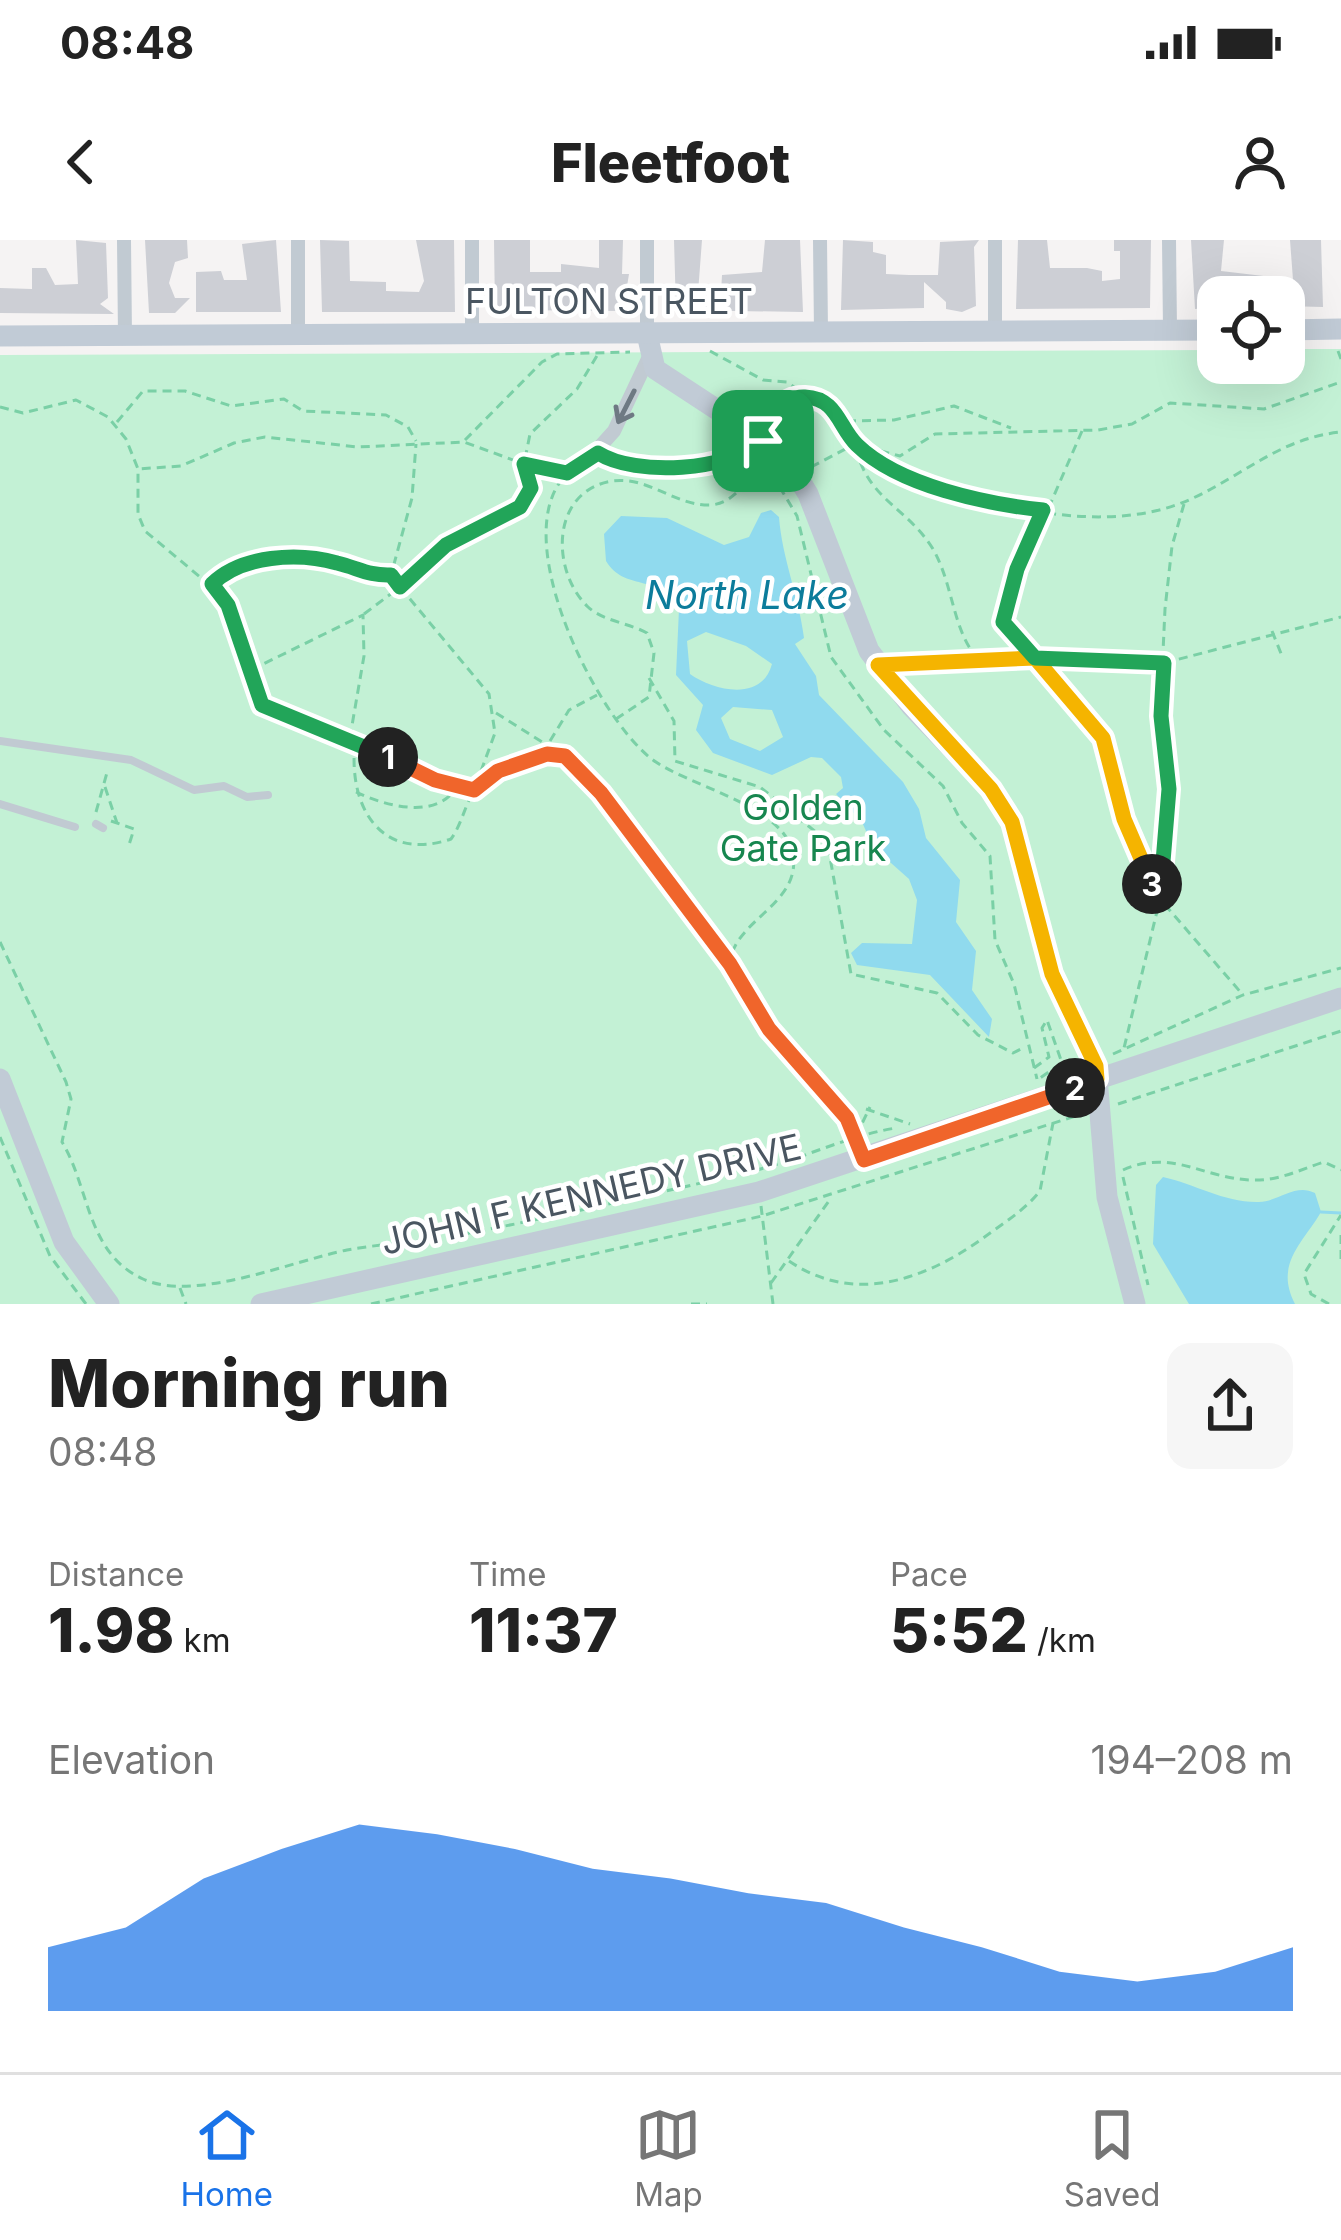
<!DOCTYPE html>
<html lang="en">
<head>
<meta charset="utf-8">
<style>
  :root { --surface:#fff; --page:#f6f6f6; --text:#222; --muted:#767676; --line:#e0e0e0; --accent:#1a73e8 }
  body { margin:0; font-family:Inter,sans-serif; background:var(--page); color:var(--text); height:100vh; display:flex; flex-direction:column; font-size:45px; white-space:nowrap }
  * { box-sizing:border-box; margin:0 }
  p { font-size:39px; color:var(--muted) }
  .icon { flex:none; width:66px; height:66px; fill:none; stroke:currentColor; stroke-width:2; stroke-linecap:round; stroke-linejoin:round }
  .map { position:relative; height:1064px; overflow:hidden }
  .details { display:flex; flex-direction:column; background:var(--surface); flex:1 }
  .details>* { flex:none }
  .controls { position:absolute; left:1197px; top:36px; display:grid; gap:24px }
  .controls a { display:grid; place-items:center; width:108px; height:108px; border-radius:24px; background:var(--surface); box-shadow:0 12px 48px #0002; font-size:60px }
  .pin { position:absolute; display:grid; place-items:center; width:102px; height:102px; color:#fff; margin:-51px; border-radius:24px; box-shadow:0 6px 18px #0006 }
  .km { position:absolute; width:60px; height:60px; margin:-30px; border-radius:50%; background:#222; color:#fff; font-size:33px; line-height:60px; text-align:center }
  .round { display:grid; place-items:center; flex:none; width:126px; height:126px; border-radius:24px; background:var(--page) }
  .head { display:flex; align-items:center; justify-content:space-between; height:204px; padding:0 48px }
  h1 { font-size:66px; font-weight:800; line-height:90px }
  .stats { display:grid; grid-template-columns:repeat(3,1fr); gap:18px; height:204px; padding:12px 48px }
  .stats div { display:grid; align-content:center }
  .stats b { font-size:60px; font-weight:800 }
  .stats small { font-size:33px; font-weight:400 }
  .stats p { font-size:33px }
  .chart { height:336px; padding:24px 48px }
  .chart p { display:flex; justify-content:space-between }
  .chart svg { width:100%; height:216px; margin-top:12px; fill:var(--accent); opacity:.7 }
  .status { display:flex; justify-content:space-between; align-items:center; height:84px; padding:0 60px; background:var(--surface); direction:ltr }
  .status svg { height:33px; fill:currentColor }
  header { display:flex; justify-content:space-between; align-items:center; height:156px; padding:0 48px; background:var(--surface); font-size:54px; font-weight:800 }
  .tab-bar { display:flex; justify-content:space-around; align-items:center; height:168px; border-top:3px solid var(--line); background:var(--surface); font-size:33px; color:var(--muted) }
  .tab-bar a { display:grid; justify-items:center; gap:6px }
  .tab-bar .active { color:var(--accent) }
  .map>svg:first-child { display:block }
</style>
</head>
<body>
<div class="status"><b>08:48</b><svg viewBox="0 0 49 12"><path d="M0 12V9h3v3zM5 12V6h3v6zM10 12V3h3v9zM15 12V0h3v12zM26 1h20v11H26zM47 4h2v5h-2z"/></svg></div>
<header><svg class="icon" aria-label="back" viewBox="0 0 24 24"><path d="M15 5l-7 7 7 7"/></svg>Fleetfoot<svg class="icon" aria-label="person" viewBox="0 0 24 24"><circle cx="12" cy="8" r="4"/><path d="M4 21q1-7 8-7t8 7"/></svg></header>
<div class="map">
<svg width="1341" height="1064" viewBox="0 0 1341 1064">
  <rect width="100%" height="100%" fill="#f5f3f3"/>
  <path fill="#c3f1d5" d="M 1284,109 L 1341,109 L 1341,1064 L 0,1064 L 0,115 L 1218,110 L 1218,123 L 1284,123 Z"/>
  <g fill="#90daee" fill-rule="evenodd">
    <path d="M 771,270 L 779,277 C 782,318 799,357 804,398 L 795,404 L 816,436 L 819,455 L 903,542 L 919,569 L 926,598 L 960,640 L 956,682 L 976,711 L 972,750 L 992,779 L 989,797 L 930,735 L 857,725 L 851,713 L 862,703 L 912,704 L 917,660 L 909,639 L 873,607 L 862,582 L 836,554 L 843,548 L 841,537 L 822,518 L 811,517 L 772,535 L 713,513 L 696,490 L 703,465 L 676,435 L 679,369 C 657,332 625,352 606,321 L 604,294 L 621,276 L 667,278 L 724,305 L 749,297 L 761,273 ZM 706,392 L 746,406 L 772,424 C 762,462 714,451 690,434 L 687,401 ZM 733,467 L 772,470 L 783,497 L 760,511 L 730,499 L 721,478 Z"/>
    <path d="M 1163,937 C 1195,944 1225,963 1259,962 C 1280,961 1295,943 1315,953 L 1321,972 C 1303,1003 1274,1024 1295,1064 L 1189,1064 L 1153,1004 L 1156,945 Z"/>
  </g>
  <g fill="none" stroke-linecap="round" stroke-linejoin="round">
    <path stroke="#90daee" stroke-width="3" d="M 1321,972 L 1341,973"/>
  </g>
  <g fill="#cdcfd5">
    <path d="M 76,0 L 106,3 L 108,58 L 100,64 L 114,74 L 0,73 L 0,48 L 32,49 L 32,28 L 46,28 L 55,45 L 78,44 Z"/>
    <path d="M 145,0 L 187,0 L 188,18 L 175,22 L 169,43 L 175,58 L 190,58 L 175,73 L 149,73 Z"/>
    <path d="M 276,0 L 281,72 L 196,72 L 196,32 L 221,31 L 224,40 L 247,40 L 242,4 Z"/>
    <path d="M 320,0 L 349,1 L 350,41 L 386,42 L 386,51 L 419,52 L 424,41 L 416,0 L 454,0 L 455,72 L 322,72 Z"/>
    <path d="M 494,0 L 530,0 L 530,32 L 561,32 L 561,24 L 599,28 L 599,0 L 623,0 L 622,34 L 629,34 L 623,71 L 495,70 Z"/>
    <path d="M 674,0 L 702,0 L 698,53 L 721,53 L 722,35 L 762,32 L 765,0 L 800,0 L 803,72 L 676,70 Z"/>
    <path d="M 843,0 L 873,2 L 873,12 L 886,15 L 886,34 L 909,35 L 938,35 L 940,2 L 979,0 L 974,7 L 976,66 L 962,72 L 946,69 L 946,62 L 924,42 L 924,68 L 841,70 Z"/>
    <path d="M 1018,0 L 1047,0 L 1050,28 L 1087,28 L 1102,31 L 1102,41 L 1120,39 L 1120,11 L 1114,11 L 1114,0 L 1151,0 L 1150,68 L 1016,69 Z"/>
    <path d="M 1191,0 L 1224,0 L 1221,31 L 1273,37 L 1281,57 L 1218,57 L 1218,67 L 1195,69 Z"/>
    <path d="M 1290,0 L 1321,0 L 1323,67 L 1284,66 L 1284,53 L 1294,53 Z"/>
  </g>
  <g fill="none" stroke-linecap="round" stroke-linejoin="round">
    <g stroke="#7ad0a6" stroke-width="3" stroke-dasharray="9 6" stroke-linecap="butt">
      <path d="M 710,111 L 763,140 L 787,142 L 805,155"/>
      <path d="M 1338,111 L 1341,119"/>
      <path d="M 0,167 L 23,173 L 76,160 L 108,177 L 126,199 L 138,229 L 138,274 L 145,291 L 224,357 L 262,465 L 435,540 L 474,550 L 495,493 L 489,454 L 400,347 L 446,305 L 520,267 L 531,248 L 524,224 L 464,202 L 358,207 L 265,197 L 234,203 L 181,226 L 138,229"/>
      <path d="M 847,181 L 894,180 L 954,166 L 1011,188"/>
      <path d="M 117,182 L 143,151 L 185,151 L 231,166 L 284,159 L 303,171 L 386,175 L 408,187 L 416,201"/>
      <path d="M 768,188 L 785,162 L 814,158 L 845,182 L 855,204 L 900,216 L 935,194 L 1098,190 L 1132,184 L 1170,163 L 1264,169 L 1341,142"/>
      <path d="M 1082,191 L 1002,375 L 1103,498 L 1123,579 L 1160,659 L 1124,808"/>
      <path d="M 465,200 L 542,122 L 557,114 L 630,112"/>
      <path d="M 856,208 C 868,260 907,267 933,309 C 954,346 952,390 978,419 L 1164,423 L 1341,377"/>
      <path d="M 811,227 L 855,204 C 941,256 1093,304 1191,259 C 1244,235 1280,198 1341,192"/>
      <path d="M 574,228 C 498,282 595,477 653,520 C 689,546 776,564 791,607 C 810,666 722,681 731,732 C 763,795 835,840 858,903"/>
      <path d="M 563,232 L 524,224 L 530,194 L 577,149 L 598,114"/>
      <path d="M 1184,264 L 1172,306 L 1165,369 L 1161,455 L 1169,549 L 1160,659 L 1243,755"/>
      <path d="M 214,342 C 243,315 297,313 335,322 C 356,327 368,337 391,335 L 412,258 L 416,204"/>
      <path d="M 364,374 L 400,347 L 393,337"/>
      <path d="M 1272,391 L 1282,416"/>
      <path d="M 902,424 L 976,419"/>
      <path d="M 251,430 L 363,375 L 364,416 L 350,497"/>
      <path d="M 649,438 L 674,481 L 675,521 L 760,547 L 827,601 L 851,734 L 937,753 L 978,795 L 1013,813 L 1025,807"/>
      <path d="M 496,473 L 563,515"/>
      <path d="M 616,479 L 649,457 L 654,413 L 647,393 C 629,383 603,381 588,367 C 550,330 551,251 612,241 C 649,236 675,266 710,265 C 732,264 739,246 756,238 L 778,244 L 797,276 L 831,417 L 884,490 L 943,546 L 962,583 L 990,616 L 995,700 L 1014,744 L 1037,839"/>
      <path d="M 550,501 L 569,470 L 597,455"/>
      <path d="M 355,503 C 348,566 380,623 451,599 C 462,584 465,564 475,549 C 489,530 547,505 567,519 C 615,552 690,672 729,723"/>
      <path d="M 105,547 L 117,583"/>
      <path d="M 356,552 C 385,566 436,580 456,548"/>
      <path d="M 96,572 L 108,529"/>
      <path d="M 111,581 L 134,589 L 128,608"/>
      <path d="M 0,702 L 66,842 L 71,859 L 62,902 C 90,948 86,1013 143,1039 C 194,1063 292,1021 347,1010 C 385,1003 425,1002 464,994 C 559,976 654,954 748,932 C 799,921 845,896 896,888"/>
      <path d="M 1113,814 L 1243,755 L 1341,728"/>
      <path d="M 1034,828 L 1049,817 L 1042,788 L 1047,780 L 1062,823 L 1040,838"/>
      <path d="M 1118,864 L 1341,791"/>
      <path d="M 866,869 L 910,884"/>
      <path d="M 856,896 L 870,867"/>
      <path d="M 0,897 L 50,1016 L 86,1064"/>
      <path d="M 1123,930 C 1172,908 1204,939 1252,940 C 1279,941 1299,930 1324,922 L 1341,930"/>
      <path d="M 1123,937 L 1148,1045"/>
      <path d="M 761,966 L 773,1064"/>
      <path d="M 1341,995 L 1341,1019"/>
      <path d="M 789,1021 C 852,1064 921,1042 982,999 C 1002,984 1024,971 1040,951 L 1053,883"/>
      <path d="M 771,1043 L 831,958"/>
      <path d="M 180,1048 L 186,1064"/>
      <path d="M 371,1064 L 762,976 L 1082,874"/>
      <path d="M 691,1064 L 707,1064"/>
      <path d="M 1329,1064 L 1311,1054 L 1304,1034 L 1341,975"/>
    </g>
    <g stroke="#c1cad2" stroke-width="8">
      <path d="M 0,501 L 131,520 L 194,550 L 224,546 L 247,557 L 268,555"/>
      <path d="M 0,564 L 75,587"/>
      <path d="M 96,584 L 103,588"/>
    </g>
    <g stroke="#c1cad2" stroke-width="14">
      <path d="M 124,0 L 125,96"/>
      <path d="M 298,0 L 298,95"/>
      <path d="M 472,0 L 472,94"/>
      <path d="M 647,0 L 647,94"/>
      <path d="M 820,0 L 821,92"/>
      <path d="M 995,0 L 995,91"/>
      <path d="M 1169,0 L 1170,90"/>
      <path d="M 598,213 C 638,238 728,233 763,201"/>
      <path d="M 587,221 L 614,191 L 648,119"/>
    </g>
    <g stroke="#c1cbd6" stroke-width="21">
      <path d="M 1284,90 L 1341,89"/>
      <path d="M 647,94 L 655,129 L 745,188 L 791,226 L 808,254 L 869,411 L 912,467 L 991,549 L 1012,582 L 1052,734 L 1096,826 L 1107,957 L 1135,1064"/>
      <path d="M 0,96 L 1218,90"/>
      <path d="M 0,839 L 64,1002 L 109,1064"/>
      <path d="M 261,1064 L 759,952 L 1341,758"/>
    </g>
  </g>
  <defs><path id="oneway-shaft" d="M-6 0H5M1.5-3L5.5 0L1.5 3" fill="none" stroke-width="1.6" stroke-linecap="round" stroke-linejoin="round" transform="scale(3)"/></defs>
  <use stroke="#6e7983" href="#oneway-shaft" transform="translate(626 167) rotate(117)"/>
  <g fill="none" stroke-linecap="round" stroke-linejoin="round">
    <g stroke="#fff" stroke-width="24">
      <path id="split-1" d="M 388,517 L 262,465 L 228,365 L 212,344 C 242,315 298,312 337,323 C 358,328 369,336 391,335 L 400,347 L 446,305 L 520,267 L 531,248 L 524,224 L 567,233 L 598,213 C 636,237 729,231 763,201"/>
    </g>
    <g stroke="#fff" stroke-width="24">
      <path id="split-2" d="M 388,517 L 435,540 L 474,550 L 498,531 L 547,514 L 565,516 L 601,553 L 730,724 L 769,789 L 847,878 L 864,920 L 1075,848"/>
    </g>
    <g stroke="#fff" stroke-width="24">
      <path id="split-3" d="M 1075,848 L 1097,839 L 1096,826 L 1052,734 L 1012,582 L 991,549 L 878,425 L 1035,418 L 1103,498 L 1124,579 L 1152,644"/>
    </g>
    <g stroke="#fff" stroke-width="24">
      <path id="split-4" d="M 763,201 C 771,180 778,156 805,157 C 837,158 839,188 857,205 C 899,246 987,264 1043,270 L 1017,329 L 1003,382 L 1035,418 L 1164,423 L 1161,476 L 1169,549 L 1160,658 L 1152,644"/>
    </g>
    <use href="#split-1" stroke="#22a559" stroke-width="15"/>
    <use href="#split-2" stroke="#f0652b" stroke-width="15"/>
    <use href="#split-3" stroke="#f5b400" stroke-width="15"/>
    <use href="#split-4" stroke="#22a559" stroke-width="15"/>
  </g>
  <g text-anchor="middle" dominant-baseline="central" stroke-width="9" stroke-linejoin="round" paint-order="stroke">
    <g font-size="36" fill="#4a5661" stroke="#fff">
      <text x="609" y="61">FULTON STREET</text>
      <text transform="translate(591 954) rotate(-13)">JOHN F KENNEDY DRIVE</text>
    </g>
    <g font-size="36" fill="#17864f" stroke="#fff">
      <text x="803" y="567">Golden<tspan x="803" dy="41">Gate Park</tspan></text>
    </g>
    <g font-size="39" font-style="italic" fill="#0c7c9b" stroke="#fff">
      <text x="747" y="354">North Lake</text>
    </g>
  </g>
</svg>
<div class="controls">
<a><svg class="icon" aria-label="locate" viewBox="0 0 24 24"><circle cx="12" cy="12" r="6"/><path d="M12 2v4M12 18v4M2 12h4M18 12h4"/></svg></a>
</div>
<div class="pin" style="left:763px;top:201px;background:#1e9e55"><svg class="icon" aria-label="arrive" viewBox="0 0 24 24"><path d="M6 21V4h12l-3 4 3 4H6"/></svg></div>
<b class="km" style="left:388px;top:517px">1</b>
<b class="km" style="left:1075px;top:848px">2</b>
<b class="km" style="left:1152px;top:644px">3</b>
</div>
<section class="details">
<div class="head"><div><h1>Morning run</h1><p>08:48</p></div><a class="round"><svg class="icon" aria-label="share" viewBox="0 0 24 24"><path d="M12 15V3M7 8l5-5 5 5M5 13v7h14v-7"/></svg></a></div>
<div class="stats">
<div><p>Distance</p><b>1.98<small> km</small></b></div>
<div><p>Time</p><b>11:37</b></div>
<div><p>Pace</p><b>5:52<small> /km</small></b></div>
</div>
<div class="chart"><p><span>Elevation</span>194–208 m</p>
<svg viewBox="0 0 160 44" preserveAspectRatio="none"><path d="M0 44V31L10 27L20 17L30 11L40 6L50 8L60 11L70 15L80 17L90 20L100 22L110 27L120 31L130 36L140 38L150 36L160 31V44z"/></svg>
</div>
</section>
<nav class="tab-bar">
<a class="active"><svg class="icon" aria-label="home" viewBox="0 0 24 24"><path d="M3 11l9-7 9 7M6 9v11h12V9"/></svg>Home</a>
<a><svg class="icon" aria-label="map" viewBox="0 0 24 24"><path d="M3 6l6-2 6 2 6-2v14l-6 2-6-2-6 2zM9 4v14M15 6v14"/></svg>Map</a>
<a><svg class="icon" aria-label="saved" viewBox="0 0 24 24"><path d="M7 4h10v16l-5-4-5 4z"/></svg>Saved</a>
</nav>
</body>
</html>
